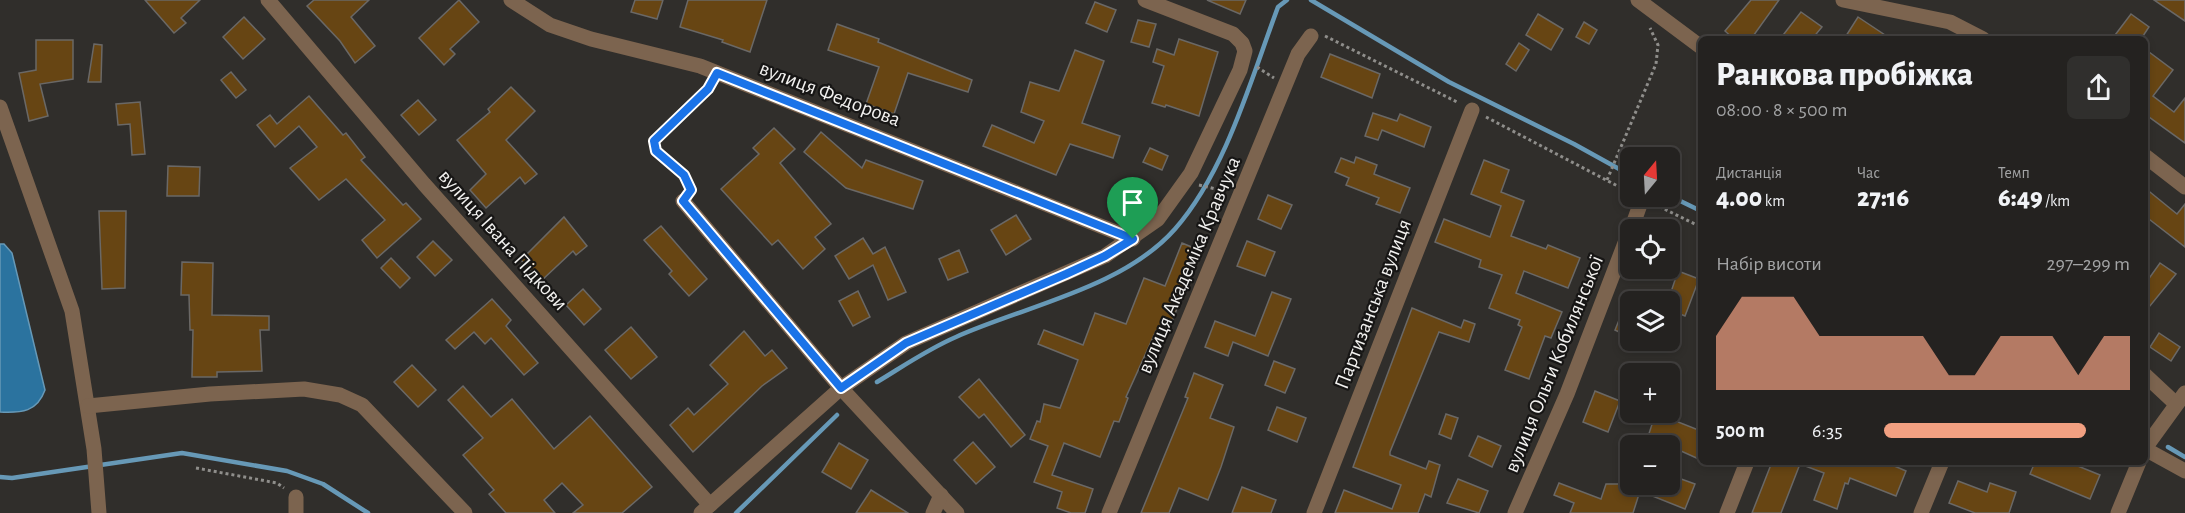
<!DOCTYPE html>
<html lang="uk">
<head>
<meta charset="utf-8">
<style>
  :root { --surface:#242220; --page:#302f2d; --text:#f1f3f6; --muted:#a3a4a5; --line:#413f3e; --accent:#f2a081 }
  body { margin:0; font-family:"Alegreya Sans",sans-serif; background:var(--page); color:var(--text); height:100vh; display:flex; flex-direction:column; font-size:22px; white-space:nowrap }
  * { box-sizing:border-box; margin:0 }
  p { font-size:20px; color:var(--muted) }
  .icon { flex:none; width:33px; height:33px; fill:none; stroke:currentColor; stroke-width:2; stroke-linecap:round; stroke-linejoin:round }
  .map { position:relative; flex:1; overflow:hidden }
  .drawer { position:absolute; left:1698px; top:36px; width:450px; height:429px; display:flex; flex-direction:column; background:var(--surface); border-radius:9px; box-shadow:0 3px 9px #0003,0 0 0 2px var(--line) }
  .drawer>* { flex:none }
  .needle { width:39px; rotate:18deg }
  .buttons { position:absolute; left:1620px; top:147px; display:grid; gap:12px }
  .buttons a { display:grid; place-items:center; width:60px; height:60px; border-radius:9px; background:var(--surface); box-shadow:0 3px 9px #0003,0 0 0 2px var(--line); font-size:30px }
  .pin { position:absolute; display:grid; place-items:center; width:51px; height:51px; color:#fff; margin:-62px -26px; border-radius:50% 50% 50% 0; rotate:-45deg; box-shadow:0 0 6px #0007 }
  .pin .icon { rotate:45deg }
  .round { display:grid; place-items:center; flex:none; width:63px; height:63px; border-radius:9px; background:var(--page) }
  .head { display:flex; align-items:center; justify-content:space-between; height:102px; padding:0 18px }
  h1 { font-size:33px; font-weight:800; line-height:45px }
  .stats { display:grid; grid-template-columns:repeat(3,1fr); gap:9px; height:102px; padding:6px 18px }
  .stats div { display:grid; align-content:center }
  .stats b { font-size:26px; font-weight:800 }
  .stats small { font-size:16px; font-weight:400 }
  .stats p { font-size:16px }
  .chart { height:168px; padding:12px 18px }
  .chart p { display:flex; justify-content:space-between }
  .chart svg { width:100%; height:108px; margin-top:6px; fill:var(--accent); opacity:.7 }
  ul { padding:0 18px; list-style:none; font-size:20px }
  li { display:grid; grid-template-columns:96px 72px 1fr; align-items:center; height:45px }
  li i { height:15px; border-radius:8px; background:var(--accent) }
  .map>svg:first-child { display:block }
</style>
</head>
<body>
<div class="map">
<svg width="2185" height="513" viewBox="0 0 2185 513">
  <rect width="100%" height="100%" fill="#302e2b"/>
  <path fill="#2b739f" stroke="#6799b7" stroke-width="1.5" d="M 0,244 L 4,244 L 12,253 L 45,390 C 37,412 22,413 0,412 Z"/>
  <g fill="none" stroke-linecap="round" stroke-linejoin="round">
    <g stroke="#6799b7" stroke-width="4.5">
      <path d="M 1311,0 L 1449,82 L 1574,144 L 1630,175"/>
      <path d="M 1670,196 L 1701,211"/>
      <path d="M 877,382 C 902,367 928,349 956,337 C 1025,306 1123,288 1175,229 C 1226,171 1251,79 1278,7 L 1287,0"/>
      <path d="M 2168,447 L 2185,457"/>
      <path d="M 0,477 L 12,478 L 182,453 L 287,471 L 323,484 L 368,513"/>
      <path d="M 736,513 L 837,415"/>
    </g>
  </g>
  <g fill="#674513" stroke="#6a6866" stroke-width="1.5">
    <path d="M 145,0 L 200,0 L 181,18 L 186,23 L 174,33 Z"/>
    <path d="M 314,0 L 369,0 L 351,17 L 375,46 L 355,63 L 340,41 L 307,6 Z"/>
    <path d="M 459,0 L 479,22 L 450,49 L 455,54 L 444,65 L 419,38 Z"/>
    <path d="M 635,0 L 663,0 L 657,19 L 631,12 Z"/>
    <path d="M 688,0 L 767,0 L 750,52 L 722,42 L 723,40 L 680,27 Z"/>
    <path d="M 1207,0 L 1246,0 L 1240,14 Z"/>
    <path d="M 1751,0 L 1779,0 L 1751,39 L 1734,39 L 1725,31 Z"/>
    <path d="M 2154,0 L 2185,0 L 2185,21 Z"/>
    <path d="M 1095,2 L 1116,10 L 1107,32 L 1086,23 Z"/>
    <path d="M 1801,12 L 1822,27 L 1812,39 L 1780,39 Z"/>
    <path d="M 1538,14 L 1563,29 L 1551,50 L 1526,35 Z"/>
    <path d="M 2131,14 L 2149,27 L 2141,39 L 2112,39 Z"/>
    <path d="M 244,17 L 265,39 L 243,59 L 223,37 Z"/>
    <path d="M 1858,17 L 1891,39 L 1844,39 Z"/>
    <path d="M 1138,20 L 1156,24 L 1149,47 L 1131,42 Z"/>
    <path d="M 1584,22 L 1597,30 L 1589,44 L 1576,37 Z"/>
    <path d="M 837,24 L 879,39 L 878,42 L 972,80 L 968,92 L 908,73 L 894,114 L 866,104 L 879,67 L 828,50 Z"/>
    <path d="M 1179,39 L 1218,52 L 1199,116 L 1166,105 L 1165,107 L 1152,103 L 1164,66 L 1153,62 L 1157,49 L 1174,55 Z"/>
    <path d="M 36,40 L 73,40 L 73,79 L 40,84 L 48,116 L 29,121 L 19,73 L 36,70 Z"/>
    <path d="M 1519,43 L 1529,50 L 1516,71 L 1506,64 Z"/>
    <path d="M 94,44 L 102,45 L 101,82 L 88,82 Z"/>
    <path d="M 2145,49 L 2173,70 L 2153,96 L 2174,112 L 2185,98 L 2185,143 L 2145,114 Z"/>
    <path d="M 1075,50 L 1104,61 L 1082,123 L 1120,136 L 1113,158 L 1070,144 L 1056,175 L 983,146 L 992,125 L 1034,143 L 1044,121 L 1021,112 L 1030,82 L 1059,91 Z"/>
    <path d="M 1330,54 L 1380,74 L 1372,98 L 1321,77 Z"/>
    <path d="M 231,72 L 246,90 L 236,98 L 221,80 Z"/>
    <path d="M 511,87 L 535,111 L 506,140 L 537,174 L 525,184 L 520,177 L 486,208 L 470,190 L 486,174 L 457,140 L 490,112 L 488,109 Z"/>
    <path d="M 309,96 L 343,135 L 346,133 L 365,157 L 361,160 L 403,205 L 406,203 L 421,219 L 377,258 L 362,240 L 385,220 L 346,179 L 319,200 L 290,168 L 317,147 L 299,126 L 275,147 L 257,125 L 270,115 L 277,124 Z"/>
    <path d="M 418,100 L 436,120 L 419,135 L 401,115 Z"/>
    <path d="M 140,102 L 145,154 L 132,155 L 130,124 L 118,125 L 116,104 Z"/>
    <path d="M 1373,113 L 1397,121 L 1400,114 L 1431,127 L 1424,147 L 1382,130 L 1378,140 L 1365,136 Z"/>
    <path d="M 774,128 L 795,149 L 780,163 L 831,224 L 815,237 L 825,249 L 803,269 L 778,240 L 772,245 L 721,189 L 759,154 L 753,148 Z"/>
    <path d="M 821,132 L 862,168 L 866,160 L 923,181 L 913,209 L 846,188 L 804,152 Z"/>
    <path d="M 1150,148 L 1168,156 L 1162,170 L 1143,162 Z"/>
    <path d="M 1356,157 L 1377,165 L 1374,174 L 1410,188 L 1400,213 L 1376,204 L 1379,198 L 1346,185 L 1349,178 L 1335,172 L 1341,158 L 1354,163 Z"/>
    <path d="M 1484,160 L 1509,170 L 1501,192 L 1524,201 L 1511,236 L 1546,249 L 1548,245 L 1580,258 L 1568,288 L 1524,271 L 1516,293 L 1562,312 L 1551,338 L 1545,336 L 1529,379 L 1505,370 L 1522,327 L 1518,325 L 1520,320 L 1489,308 L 1502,275 L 1479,267 L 1481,260 L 1435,242 L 1444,219 L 1490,237 L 1501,206 L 1471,194 Z"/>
    <path d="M 168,166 L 200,167 L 199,196 L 167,196 Z"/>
    <path d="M 2145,188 L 2177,214 L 2185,204 L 2185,247 L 2145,216 Z"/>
    <path d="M 1268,195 L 1292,205 L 1281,229 L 1258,219 Z"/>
    <path d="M 99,211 L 126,211 L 125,288 L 102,289 Z"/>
    <path d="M 1016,215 L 1031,239 L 1006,255 L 991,230 Z"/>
    <path d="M 564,217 L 587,246 L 576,255 L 573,251 L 541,281 L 521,260 Z"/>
    <path d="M 661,226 L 707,279 L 689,296 L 669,274 L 672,271 L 644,240 Z"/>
    <path d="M 863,238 L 873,254 L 885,247 L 906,292 L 888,300 L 873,265 L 849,279 L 835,256 Z"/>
    <path d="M 433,241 L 452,260 L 435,276 L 417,257 Z"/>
    <path d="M 1247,241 L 1275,252 L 1265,276 L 1237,266 Z"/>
    <path d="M 1182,243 L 1199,250 L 1167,335 L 1156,331 L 1126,397 L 1128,398 L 1119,422 L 1114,421 L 1100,457 L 1064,443 L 1052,475 L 1093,489 L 1085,513 L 1071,513 L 1057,508 L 1062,492 L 1034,482 L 1048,446 L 1030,439 L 1037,421 L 1040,422 L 1044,404 L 1060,408 L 1078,360 L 1038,344 L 1044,330 L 1083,345 L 1095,313 L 1126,324 L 1144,278 L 1165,286 Z"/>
    <path d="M 959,250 L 968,272 L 948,280 L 939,259 Z"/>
    <path d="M 391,258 L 410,278 L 400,288 L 381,268 Z"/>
    <path d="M 182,262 L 213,263 L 212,315 L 269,316 L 269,330 L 260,330 L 262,371 L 217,372 L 217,377 L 192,377 L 193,330 L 190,330 L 189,295 L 181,295 Z"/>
    <path d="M 2160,263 L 2176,274 L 2145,312 L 2145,284 Z"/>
    <path d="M 1678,271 L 1699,279 L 1685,316 L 1670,310 L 1670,295 Z"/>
    <path d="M 583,289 L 601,309 L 584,325 L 566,305 Z"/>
    <path d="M 858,291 L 870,317 L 853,326 L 839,301 Z"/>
    <path d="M 1272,292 L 1291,299 L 1268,356 L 1233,342 L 1228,356 L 1205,347 L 1215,321 L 1255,336 Z"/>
    <path d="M 1630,293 L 1630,337 L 1615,330 Z"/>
    <path d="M 492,299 L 511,320 L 506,326 L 538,363 L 524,375 L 491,338 L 485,344 L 474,332 L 455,349 L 446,340 Z"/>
    <path d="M 1412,308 L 1461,328 L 1464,320 L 1475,324 L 1469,342 L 1439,332 L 1390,452 L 1390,455 L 1426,469 L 1429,461 L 1440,465 L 1431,497 L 1425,494 L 1418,513 L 1335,513 L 1344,490 L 1392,509 L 1401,485 L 1353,467 Z"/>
    <path d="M 631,327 L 657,357 L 631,379 L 605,350 Z"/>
    <path d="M 744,331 L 765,356 L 772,350 L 787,368 L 762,386 L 693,452 L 670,425 L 688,408 L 694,415 L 728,384 L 710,365 Z"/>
    <path d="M 2159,333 L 2180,347 L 2171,361 L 2150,347 Z"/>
    <path d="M 1274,361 L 1295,369 L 1285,393 L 1265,385 Z"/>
    <path d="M 412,365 L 436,390 L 418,407 L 394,382 Z"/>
    <path d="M 1194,373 L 1223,385 L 1210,418 L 1234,427 L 1221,467 L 1208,500 L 1179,488 L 1169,513 L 1141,513 L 1188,398 L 1185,397 Z"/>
    <path d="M 979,379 L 1025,435 L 1011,447 L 984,414 L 979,418 L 959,397 Z"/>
    <path d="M 463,386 L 491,417 L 512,399 L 554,449 L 590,416 L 652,487 L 622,513 L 573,513 L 583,505 L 562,483 L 544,500 L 555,513 L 506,513 L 489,494 L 494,490 L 463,455 L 483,438 L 448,400 Z"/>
    <path d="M 1595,391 L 1620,401 L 1608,432 L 1583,422 Z"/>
    <path d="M 1277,407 L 1306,418 L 1297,442 L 1268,430 Z"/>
    <path d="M 1656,412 L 1669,412 L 1668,418 L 1701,431 L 1701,460 L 1670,446 L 1645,446 Z"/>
    <path d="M 1446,414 L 1458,418 L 1451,439 L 1439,434 Z"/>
    <path d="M 1478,436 L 1501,446 L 1492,467 L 1469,456 Z"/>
    <path d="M 973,442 L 995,467 L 976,484 L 954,460 Z"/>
    <path d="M 839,443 L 868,460 L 851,489 L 822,472 Z"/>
    <path d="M 1772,462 L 1885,462 L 1906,471 L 1896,496 L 1850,478 L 1848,484 L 1845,483 L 1837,509 L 1814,500 L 1824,473 L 1800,464 L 1781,513 L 1752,513 Z"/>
    <path d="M 2035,462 L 2068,462 L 2100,475 L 2090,499 L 2030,474 Z"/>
    <path d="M 1670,475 L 1695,484 L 1685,509 L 1640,491 L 1633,513 L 1570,513 L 1574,503 L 1554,495 L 1559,483 L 1601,499 L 1606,484 L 1670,484 Z"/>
    <path d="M 1458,479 L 1488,491 L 1479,513 L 1447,503 Z"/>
    <path d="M 1958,481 L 1987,492 L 1990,483 L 2016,492 L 2009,513 L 1975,513 L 1949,503 Z"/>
    <path d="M 1242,487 L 1276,500 L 1271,513 L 1232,513 Z"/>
    <path d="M 871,490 L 908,513 L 856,513 Z"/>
  </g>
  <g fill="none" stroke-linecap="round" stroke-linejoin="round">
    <g stroke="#8f8e8b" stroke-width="3" stroke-dasharray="3 3" stroke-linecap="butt">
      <path d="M 1325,36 L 1459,103"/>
      <path d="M 1257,67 L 1274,78"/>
      <path d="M 1486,117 L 1629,192"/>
      <path d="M 1607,180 L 1656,64 L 1658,45 L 1650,28"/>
      <path d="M 1199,185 L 1224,191"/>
      <path d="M 689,187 L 684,175 L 656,151 L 654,141 L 710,85"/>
      <path d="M 1654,204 L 1701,227"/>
      <path d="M 196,468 L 277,483 L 284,488"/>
    </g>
    <g stroke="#7c644f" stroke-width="15">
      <path d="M 268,0 L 424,184 L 710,505"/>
      <path d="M 511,0 L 550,25 L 591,39 L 700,66 L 1133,239"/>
      <path d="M 1638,0 L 1701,47"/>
      <path d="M 1843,0 L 1950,22 L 1983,39"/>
      <path d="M 0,107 L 72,311 L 94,449 L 99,513"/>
      <path d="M 2145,156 L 2185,187"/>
      <path d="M 683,201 L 841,388 L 957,513"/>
      <path d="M 1631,230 L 1642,199"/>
      <path d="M 2145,375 L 2175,403"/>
      <path d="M 88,406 L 210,394 L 304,389 L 340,395 L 362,405 L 465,513"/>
      <path d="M 2145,448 L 2185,393"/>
      <path d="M 2145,449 L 2185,471"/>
      <path d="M 296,513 L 296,497"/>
      <path d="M 701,513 L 841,388 L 906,343 L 1105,256 L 1158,219 L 1191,173 L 1240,70 L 1245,51 L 1242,43 L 1233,34 L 1145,0"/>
      <path d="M 933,513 L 941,495"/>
      <path d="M 1109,513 L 1298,54 L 1311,36"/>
      <path d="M 1314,513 L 1472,110"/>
      <path d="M 1515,513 L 1567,394 L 1630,230"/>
      <path d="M 1727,513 L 1747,462"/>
      <path d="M 1921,513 L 1942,462"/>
      <path d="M 2118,513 L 2139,462"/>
    </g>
  </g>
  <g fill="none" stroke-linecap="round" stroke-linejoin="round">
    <g stroke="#fff" stroke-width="12">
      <path id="route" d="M 717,73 L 1133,239 L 1105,256 L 1066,274 L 906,343 L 841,388 L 683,201 L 691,190 L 684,175 L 656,151 L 654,141 L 708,89 Z"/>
    </g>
    <use href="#route" stroke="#1a73e8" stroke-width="8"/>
  </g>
  <g text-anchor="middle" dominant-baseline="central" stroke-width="4.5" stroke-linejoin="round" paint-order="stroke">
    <g font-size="21" fill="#f2f1ef" stroke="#171615">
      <text transform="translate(830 94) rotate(21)">вулиця Федорова</text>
      <text transform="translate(503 240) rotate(48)">вулиця Івана Підкови</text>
      <text transform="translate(1189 265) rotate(-67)">вулиця Академіка Кравчука</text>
      <text transform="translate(1373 304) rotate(-69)">Партизанська вулиця</text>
      <text transform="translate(1554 364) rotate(-68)">вулиця Ольги Кобилянської</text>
    </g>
  </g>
</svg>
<div class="buttons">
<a><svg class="needle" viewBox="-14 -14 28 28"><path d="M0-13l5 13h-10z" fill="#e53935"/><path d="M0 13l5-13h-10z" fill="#a3a4a5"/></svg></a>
<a><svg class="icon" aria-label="locate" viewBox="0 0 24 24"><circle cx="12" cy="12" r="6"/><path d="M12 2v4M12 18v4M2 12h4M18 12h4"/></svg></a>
<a><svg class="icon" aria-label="layers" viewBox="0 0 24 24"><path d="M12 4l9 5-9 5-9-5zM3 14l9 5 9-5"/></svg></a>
<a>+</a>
<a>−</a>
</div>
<div class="pin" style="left:1133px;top:239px;background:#1e9e55"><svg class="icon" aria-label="arrive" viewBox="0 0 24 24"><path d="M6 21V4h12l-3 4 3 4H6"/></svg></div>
<section class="drawer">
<div class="head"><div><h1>Ранкова пробіжка</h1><p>08:00 · 8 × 500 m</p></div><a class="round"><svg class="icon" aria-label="share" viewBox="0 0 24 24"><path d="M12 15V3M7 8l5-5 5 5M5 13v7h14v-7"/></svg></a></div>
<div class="stats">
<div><p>Дистанція</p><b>4.00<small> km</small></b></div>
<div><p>Час</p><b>27:16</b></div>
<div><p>Темп</p><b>6:49<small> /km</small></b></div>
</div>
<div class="chart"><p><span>Набір висоти</span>297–299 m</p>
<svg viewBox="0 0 160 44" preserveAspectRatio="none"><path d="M0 44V22L10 6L20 6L30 6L40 22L50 22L60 22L70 22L80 22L90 38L100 38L110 22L120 22L130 22L140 38L150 22L160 22V44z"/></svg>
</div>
<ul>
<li><b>500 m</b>6:35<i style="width:82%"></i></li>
</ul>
</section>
</div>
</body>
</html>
